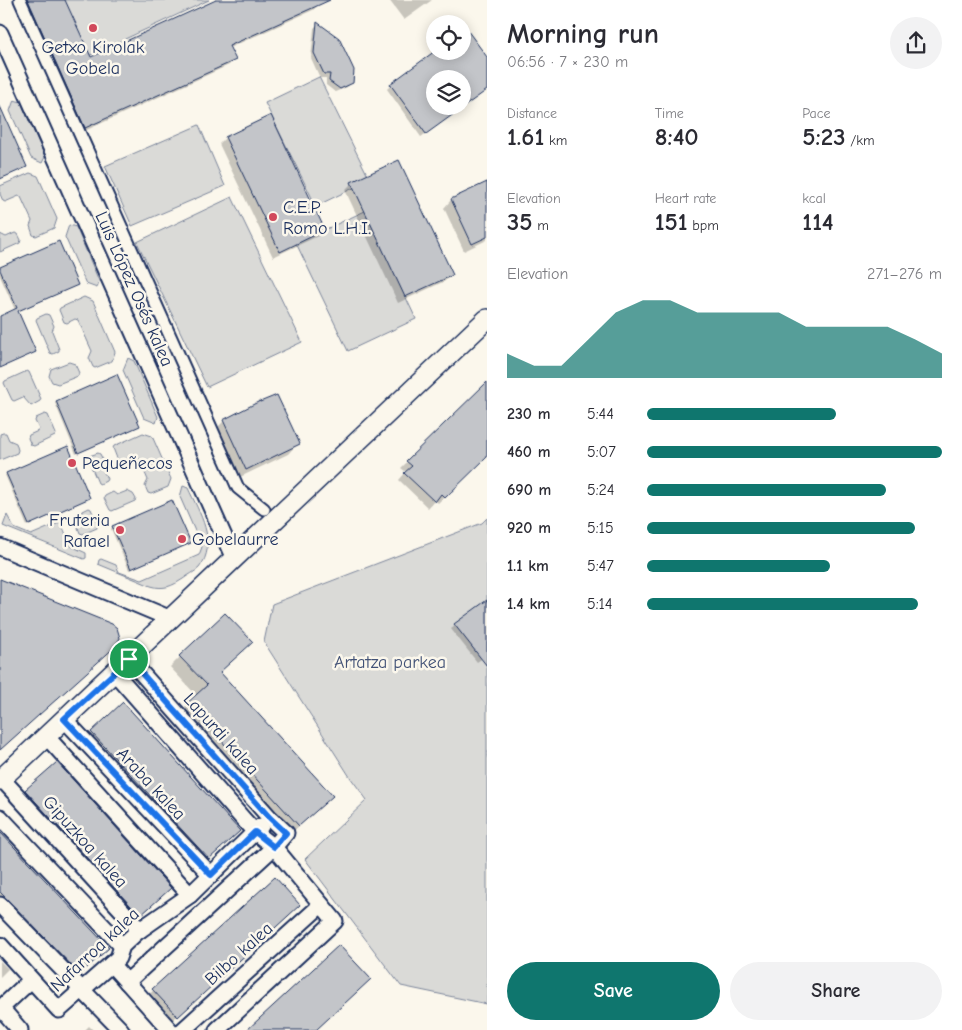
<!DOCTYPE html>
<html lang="en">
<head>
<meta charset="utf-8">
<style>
  :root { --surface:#fff; --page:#f2f2f3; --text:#2b2b33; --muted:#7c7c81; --accent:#0f766e }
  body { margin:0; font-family:"Comic Neue",sans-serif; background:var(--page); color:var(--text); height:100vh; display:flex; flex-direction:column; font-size:19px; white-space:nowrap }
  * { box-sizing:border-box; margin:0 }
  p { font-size:16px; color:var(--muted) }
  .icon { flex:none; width:28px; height:28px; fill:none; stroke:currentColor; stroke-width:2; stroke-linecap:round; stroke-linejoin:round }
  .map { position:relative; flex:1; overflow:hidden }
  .side { display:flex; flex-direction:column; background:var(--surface); width:475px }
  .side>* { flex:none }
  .buttons { position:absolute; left:426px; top:15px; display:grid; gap:10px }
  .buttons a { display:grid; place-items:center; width:45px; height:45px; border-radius:50%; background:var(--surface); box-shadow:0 2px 12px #0003; font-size:25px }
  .pin { position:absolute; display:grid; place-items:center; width:42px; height:42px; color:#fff; margin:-21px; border:2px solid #fff; border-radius:50%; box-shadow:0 1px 5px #0007 }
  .round { display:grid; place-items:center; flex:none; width:52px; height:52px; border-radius:26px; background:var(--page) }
  .head { display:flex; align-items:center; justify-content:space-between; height:85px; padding:0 20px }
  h1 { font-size:28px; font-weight:700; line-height:38px }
  .stats { display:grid; grid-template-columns:repeat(3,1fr); gap:8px; height:85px; padding:5px 20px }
  .stats div { display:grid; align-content:center }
  .stats b { font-size:25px; font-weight:700 }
  .stats small { font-size:14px; font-weight:400 }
  .stats p { font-size:14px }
  .chart { height:140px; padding:10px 20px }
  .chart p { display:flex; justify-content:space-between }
  .chart svg { width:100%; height:90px; margin-top:5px; fill:var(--accent); opacity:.7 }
  .action { display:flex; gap:10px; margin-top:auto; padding:10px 20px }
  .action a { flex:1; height:58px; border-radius:30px; background:var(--accent); color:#fff; font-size:20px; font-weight:700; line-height:58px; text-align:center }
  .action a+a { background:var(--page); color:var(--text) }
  ul { padding:0 20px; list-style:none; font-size:16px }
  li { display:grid; grid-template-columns:80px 60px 1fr; align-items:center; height:38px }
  li i { height:12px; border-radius:6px; background:var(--accent) }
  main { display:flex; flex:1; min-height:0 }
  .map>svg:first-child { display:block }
</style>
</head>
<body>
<main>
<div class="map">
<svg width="487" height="1030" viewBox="0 0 487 1030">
  <rect width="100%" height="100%" fill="#fbf7ec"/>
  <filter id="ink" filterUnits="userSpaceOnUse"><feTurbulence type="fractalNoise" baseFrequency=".02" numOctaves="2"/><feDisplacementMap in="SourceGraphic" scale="10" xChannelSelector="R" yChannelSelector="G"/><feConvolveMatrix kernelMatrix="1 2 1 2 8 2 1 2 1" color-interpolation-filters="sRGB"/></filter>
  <g filter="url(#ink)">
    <g fill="#dadad7" stroke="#7a849a">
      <path d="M 24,0 L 209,0 L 56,71 Z"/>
      <path d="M 319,77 L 370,180 L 316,206 L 265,103 Z"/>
      <path d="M 14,100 L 21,102 L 45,157 L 42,163 L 31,158 L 10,111 Z"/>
      <path d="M 199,125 L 225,186 L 132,226 L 105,166 Z"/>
      <path d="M 30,173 L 38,176 L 57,219 L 54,228 L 36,236 L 33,235 L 30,226 L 32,221 L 21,197 L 19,196 L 5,202 L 3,201 L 0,194 L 0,186 Z"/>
      <path d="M 232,197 L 302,342 L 207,387 L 137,242 Z"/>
      <path d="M 365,211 L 416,319 L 348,351 L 296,243 Z"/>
      <path d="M 69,225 L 76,227 L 99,281 L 97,288 L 86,284 L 65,237 Z"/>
      <path d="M 15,233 L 18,234 L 21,240 L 20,243 L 0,252 L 0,234 L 6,237 Z"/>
      <path d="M 84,297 L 93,301 L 115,352 L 112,361 L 95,368 L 93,367 L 89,358 L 92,351 L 78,320 L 75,319 L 67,323 L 64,322 L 59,310 L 60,308 Z"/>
      <path d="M 46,314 L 49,315 L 54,326 L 52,331 L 59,349 L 59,351 L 53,354 L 50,353 L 36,320 L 37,318 Z"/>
      <path d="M 128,358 L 134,361 L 158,417 L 156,423 L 144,418 L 123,370 Z"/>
      <path d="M 69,362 L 75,364 L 79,373 L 78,376 L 58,384 L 52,382 L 49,376 L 51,369 Z"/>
      <path d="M 27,371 L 29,372 L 41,399 L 40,401 L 31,406 L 23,397 L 14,401 L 12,400 L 4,383 L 5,381 Z"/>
      <path d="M 45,414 L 48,415 L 56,434 L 55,436 L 34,446 L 31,445 L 28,438 L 29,435 L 38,431 L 39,429 L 35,421 L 36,418 Z"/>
      <path d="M 3,433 L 6,433 L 9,440 L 16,443 L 18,450 L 17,453 L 0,460 L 0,434 Z"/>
      <path d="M 143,433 L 152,436 L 171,479 L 168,487 L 151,494 L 148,493 L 145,486 L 148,480 L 138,457 L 135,456 L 121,462 L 118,461 L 113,448 L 114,446 Z"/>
      <path d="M 98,453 L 100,454 L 106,466 L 104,472 L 107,479 L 106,481 L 100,484 L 98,483 L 88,459 L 89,456 Z"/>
      <path d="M 183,486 L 188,488 C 199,512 219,543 199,568 C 195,572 188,575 183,579 C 172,586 164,590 151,586 L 98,564 L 99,560 L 101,559 L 116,565 L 119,572 L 142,580 L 199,555 L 202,547 L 180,497 Z"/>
      <path d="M 127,491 L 133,494 L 136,499 L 135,501 L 112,511 L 110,510 L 104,498 L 105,496 L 113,492 L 117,495 Z"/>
      <path d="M 89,508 L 91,509 L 98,525 L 97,528 L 83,534 L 80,533 L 74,517 L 75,515 Z"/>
      <path d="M 7,515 L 14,528 L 31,535 L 59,523 L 61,523 L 71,546 L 86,553 L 86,558 L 84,559 L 3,526 Z"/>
      <path d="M 487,518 L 487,1004 L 401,986 L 305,859 L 367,800 L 350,777 L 264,642 L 272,604 L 482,523 Z"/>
    </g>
    <g fill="#0003" fill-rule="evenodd">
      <path d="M 18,0 L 64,0 L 91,58 L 219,0 L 316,0 L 318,5 L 313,10 L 229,48 L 234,59 L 229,65 L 80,133 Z"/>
      <path d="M 389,0 L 432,0 L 404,20 Z"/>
      <path d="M 318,24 L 352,82 L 347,87 L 335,92 L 326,85 L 326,78 L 320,78 L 311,58 L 314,28 Z"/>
      <path d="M 487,59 L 487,90 L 421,137 L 387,89 L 391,85 ZM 435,79 L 462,79 L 462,106 L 435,106 Z"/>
      <path d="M 225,138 L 324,230 L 318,236 L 273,257 L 219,144 Z"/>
      <path d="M 398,162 L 451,275 L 445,281 L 398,303 L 345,190 L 352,183 Z"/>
      <path d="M 487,183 L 487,240 L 464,251 L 444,208 L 451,200 Z"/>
      <path d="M 0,268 L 75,286 L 17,312 L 0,367 L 0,317 L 15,310 L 0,276 Z"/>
      <path d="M 487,384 L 487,455 L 438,503 L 435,500 L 428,508 L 399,480 L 406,472 L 401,468 Z"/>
      <path d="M 56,402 L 137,427 L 76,454 L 55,403 Z"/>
      <path d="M 224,421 L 298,443 L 288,454 L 236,479 L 213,432 Z"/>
      <path d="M 7,474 L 89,498 L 27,526 L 5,475 Z"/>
      <path d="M 113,527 L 190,543 L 129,570 L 111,529 Z"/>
      <path d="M 487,602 L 487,655 L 477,662 L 451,629 Z"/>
      <path d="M 180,657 L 219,673 L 321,806 L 288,836 L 177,714 L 197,696 L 170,667 Z"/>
      <path d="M 92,733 L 228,841 L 197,868 L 82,743 Z"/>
      <path d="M 56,763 L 159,898 L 129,926 L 16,801 Z"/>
      <path d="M 0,834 L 97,958 L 69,984 L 0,912 Z"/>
      <path d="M 275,879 L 288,915 L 166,1026 L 143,1000 Z"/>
      <path d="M 0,961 L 8,969 L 0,977 Z"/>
      <path d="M 89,1026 L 93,1030 L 85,1030 Z"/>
    </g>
    <g fill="#c3c5c9" stroke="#1b2f5e" fill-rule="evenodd">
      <path d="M 28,0 L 65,0 L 91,57 L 216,0 L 330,0 L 229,46 L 236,60 L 85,128 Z"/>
      <path d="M 317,22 L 339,38 L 354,70 L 353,83 L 340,89 L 329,81 L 330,74 L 324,74 L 314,53 Z"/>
      <path d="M 462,23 L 487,57 L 487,90 L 426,134 L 390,84 L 435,51 L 462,51 ZM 435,79 L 462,79 L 462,106 L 435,106 Z"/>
      <path d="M 0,106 L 27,167 L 0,179 Z"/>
      <path d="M 271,115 L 325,230 L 280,252 L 225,137 Z"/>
      <path d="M 399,160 L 453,275 L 405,297 L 351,182 Z"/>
      <path d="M 487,182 L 487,237 L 472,244 L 451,199 Z"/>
      <path d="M 59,241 L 78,285 L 18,311 L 36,352 L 0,368 L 0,316 L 17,308 L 0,270 L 0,267 Z"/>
      <path d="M 117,374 L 140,426 L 78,453 L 56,401 Z"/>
      <path d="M 487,382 L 487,457 L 445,498 L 441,494 L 435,502 L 404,473 L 412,466 L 406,461 Z"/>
      <path d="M 277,395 L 300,444 L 246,470 L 223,420 L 260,401 L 260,402 Z"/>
      <path d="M 68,446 L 90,498 L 29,525 L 6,473 Z"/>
      <path d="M 172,500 L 191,543 L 131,569 L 112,526 Z"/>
      <path d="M 0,579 L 112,624 L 117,628 L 120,638 L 116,646 L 0,750 Z"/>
      <path d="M 487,600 L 487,666 L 454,624 Z"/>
      <path d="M 225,613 L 253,642 L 220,672 L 333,796 L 299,826 L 187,703 L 207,685 L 179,656 Z"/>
      <path d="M 123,702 L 240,831 L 209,859 L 91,732 Z"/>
      <path d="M 57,762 L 171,888 L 140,916 L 25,790 Z"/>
      <path d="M 0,832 L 109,948 L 80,974 L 0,892 Z"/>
      <path d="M 275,877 L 300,905 L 178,1017 L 152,989 Z"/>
      <path d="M 339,945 L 371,979 L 316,1030 L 247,1030 Z"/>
    </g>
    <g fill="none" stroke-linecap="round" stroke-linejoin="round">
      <g stroke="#1b2f5e" stroke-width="15">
        <path id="pedestrian" d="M 20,0 L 238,488 L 264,509"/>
      </g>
      <g stroke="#1b2f5e" stroke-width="19">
        <g id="minor">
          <path d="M 0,33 L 234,559"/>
          <path d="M 0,547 L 171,619"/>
          <path d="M 114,672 L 244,820 L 255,832 L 274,847 L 335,921 L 217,1030"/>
          <path d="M 64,719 L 211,875"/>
          <path d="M 46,736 L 190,895"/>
          <path d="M 2,779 L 140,930"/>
          <path d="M 0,817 L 122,946"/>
          <path d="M 0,905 L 121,1030"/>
          <path d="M 0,945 L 59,1010 L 118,958 L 122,946 L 137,932 L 190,895 L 261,826"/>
          <path d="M 111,964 L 170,1030"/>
          <path d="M 127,982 L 274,847 L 286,833 L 270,818 L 129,659"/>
          <path d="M 1,1008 L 20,1030"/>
          <path d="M 0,1009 L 31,980"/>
          <path d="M 183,1030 L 321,905"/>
        </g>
      </g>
      <g stroke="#1b2f5e" stroke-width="22">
        <path id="tertiary" d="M 0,780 L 487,319"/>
      </g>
      <use href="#pedestrian" stroke="#fbf7ec" stroke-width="11"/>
      <use href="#minor" stroke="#fbf7ec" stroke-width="15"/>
      <use href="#tertiary" stroke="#fbf7ec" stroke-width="19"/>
    </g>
  </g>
  <g fill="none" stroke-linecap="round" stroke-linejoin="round" filter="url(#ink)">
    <g stroke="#fff" stroke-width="10">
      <path id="route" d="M 129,659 L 270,818 L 286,833 L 274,847 L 255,832 L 211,875 L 64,719 Z"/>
    </g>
    <use href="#route" stroke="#1a73e8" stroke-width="6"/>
  </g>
  <g fill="#d1495b" stroke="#fbf7ec" stroke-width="2">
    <circle cx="93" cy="28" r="5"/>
    <circle cx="273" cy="217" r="5"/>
    <circle cx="72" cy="463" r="5"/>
    <circle cx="120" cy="530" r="5"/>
    <circle cx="182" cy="539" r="5"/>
  </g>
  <g text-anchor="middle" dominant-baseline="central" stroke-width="5" stroke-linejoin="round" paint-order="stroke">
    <g font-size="18" fill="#1b2f5e" stroke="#fbf7ec" text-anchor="start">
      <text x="93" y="47" text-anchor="middle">Getxo Kirolak<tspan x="93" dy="21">Gobela</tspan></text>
      <text x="283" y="207">C.E.P.<tspan x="283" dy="21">Romo L.H.I.</tspan></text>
      <text x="82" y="463">Pequeñecos</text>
      <text x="110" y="520" text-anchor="end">Fruteria<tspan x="110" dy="21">Rafael</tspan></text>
      <text x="192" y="539">Gobelaurre</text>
    </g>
    <g font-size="18" fill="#1b2f5e" stroke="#fbf7ec">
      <text transform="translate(134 289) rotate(66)">Luis López Osés kalea</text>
      <text transform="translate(221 734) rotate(48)">Lapurdi kalea</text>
      <text transform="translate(151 784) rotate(47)">Araba kalea</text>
      <text transform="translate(85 842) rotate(48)">Gipuzkoa kalea</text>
      <text transform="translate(95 950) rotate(-43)">Nafarroa kalea</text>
      <text transform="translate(239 954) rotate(-42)">Bilbo kalea</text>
    </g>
    <g font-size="18" fill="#415176" stroke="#fbf7ec">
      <text x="390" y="662">Artatza parkea</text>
    </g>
  </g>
</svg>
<div class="buttons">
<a><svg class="icon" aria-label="locate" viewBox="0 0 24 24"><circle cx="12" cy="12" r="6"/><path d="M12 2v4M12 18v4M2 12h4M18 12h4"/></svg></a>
<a><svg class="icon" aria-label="layers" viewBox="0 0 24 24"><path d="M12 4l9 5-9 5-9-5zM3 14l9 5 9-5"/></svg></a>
</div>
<div class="pin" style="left:129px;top:659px;background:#1e9e55"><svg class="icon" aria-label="arrive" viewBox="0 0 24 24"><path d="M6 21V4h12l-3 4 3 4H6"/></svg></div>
</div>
<section class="side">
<div class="head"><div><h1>Morning run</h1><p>06:56 · 7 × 230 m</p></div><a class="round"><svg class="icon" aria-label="share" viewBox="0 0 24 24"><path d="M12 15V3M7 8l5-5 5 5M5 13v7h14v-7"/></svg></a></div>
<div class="stats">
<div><p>Distance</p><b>1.61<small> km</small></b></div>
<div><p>Time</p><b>8:40</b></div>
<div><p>Pace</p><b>5:23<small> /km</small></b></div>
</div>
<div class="stats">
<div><p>Elevation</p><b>35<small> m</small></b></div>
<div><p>Heart rate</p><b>151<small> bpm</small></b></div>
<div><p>kcal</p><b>114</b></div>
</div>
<div class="chart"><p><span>Elevation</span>271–276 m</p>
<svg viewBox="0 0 160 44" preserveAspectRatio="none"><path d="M0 44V32L10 38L20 38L30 25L40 12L50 6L60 6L70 12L80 12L90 12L100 12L110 19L120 19L130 19L140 19L150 25L160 32V44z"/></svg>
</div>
<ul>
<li><b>230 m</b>5:44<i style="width:64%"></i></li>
<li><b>460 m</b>5:07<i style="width:100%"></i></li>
<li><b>690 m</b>5:24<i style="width:81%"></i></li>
<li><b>920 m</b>5:15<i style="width:91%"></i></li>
<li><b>1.1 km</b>5:47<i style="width:62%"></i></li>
<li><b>1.4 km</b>5:14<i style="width:92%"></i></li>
</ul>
<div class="action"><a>Save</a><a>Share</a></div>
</section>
</main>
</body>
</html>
